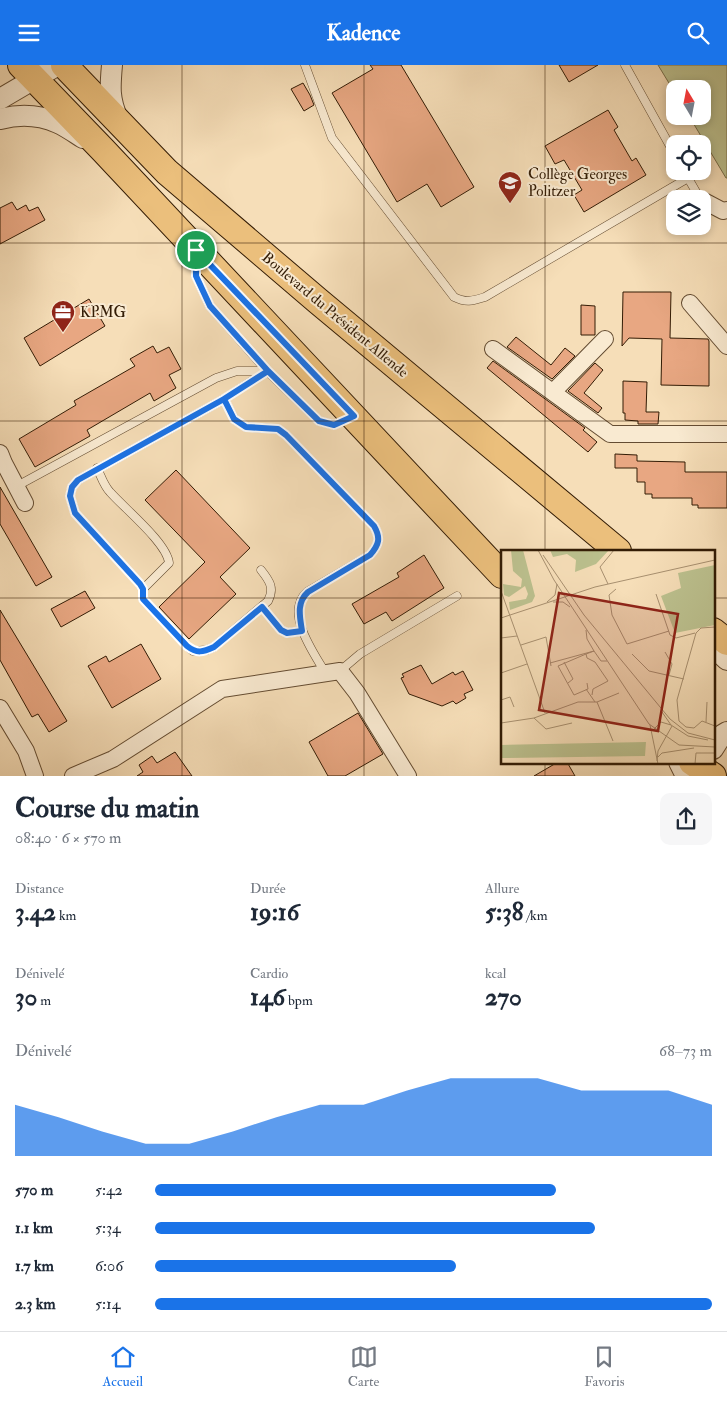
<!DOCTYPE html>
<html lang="fr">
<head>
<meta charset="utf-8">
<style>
  :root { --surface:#fff; --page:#f6f6f7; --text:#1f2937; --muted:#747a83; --line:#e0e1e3; --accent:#1a73e8 }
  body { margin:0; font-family:"IM FELL Double Pica",serif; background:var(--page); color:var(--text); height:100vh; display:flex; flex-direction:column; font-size:19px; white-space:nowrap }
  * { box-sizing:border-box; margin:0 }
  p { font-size:16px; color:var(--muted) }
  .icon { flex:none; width:28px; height:28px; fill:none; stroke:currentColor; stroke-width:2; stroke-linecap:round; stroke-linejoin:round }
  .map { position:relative; height:711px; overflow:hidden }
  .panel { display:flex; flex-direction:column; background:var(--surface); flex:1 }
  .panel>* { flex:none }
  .needle { width:32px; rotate:350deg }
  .fabs { position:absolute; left:666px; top:15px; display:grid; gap:10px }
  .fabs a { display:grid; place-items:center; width:45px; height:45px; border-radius:10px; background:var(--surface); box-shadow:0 2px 8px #0003; font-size:25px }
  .pin { position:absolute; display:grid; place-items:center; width:42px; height:42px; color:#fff; margin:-21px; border:2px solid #fff; border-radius:50%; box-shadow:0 1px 5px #0007 }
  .round { display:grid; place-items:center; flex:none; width:52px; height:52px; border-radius:10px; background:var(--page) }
  .head { display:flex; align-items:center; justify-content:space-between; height:85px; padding:0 15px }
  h1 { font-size:28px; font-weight:700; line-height:38px }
  .figures { display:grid; grid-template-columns:repeat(3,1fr); gap:8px; height:85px; padding:5px 15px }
  .figures div { display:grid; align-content:center }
  .figures b { font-size:25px; font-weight:700 }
  .figures small { font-size:14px; font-weight:400 }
  .figures p { font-size:14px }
  .chart { height:140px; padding:10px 15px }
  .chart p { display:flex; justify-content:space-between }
  .chart svg { width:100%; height:90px; margin-top:5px; fill:var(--accent); opacity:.7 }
  ul { padding:0 15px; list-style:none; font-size:16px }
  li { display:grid; grid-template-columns:80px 60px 1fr; align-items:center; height:38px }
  li i { height:12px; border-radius:6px; background:var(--accent) }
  header { display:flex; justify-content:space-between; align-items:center; height:65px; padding:0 15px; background:var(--accent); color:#fff; font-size:22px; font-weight:700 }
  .tab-bar { display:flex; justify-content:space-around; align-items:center; height:70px; border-top:1px solid var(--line); background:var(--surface); font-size:14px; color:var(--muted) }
  .tab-bar a { display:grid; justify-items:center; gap:2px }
  .tab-bar .active { color:var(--accent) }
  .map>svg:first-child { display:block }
</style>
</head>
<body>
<header><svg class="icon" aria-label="menu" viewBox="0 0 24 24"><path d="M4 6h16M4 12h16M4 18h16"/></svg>Kadence<svg class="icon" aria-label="search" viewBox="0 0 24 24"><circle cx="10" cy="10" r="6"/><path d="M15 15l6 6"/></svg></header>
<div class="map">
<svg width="727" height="711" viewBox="0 0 727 711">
  <rect width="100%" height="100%" fill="#f6deb8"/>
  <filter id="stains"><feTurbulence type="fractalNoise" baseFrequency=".004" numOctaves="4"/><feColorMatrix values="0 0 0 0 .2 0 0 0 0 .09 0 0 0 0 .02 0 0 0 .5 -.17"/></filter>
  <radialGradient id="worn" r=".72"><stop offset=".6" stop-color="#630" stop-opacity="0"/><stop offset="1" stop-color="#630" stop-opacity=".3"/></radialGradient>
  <path fill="#bcc18f" stroke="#786e4a" d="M 658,0 L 727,0 L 727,113 L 726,113 L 689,51 L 702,51 L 702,24 L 675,24 L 675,28 Z"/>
  <g fill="#e8a782" stroke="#331c05">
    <path d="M 370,0 L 401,0 L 474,122 L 441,142 L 427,119 L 397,137 L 332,28 L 373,4 Z"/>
    <path d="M 559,0 L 598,0 L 569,17 Z"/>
    <path d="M 303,18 L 310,30 L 314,40 L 304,46 L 291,24 Z"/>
    <path d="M 608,45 L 618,62 L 614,65 L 632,96 L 636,93 L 646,110 L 584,147 L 574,130 L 582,125 L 564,95 L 555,99 L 545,81 Z"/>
    <path d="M 12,137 L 17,145 L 26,140 L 29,146 L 38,142 L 45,155 L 0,179 L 0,143 Z"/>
    <path d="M 623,227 L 671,227 L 670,273 L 708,274 L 709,276 L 709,321 L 661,320 L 662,274 L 629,273 L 622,281 Z"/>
    <path d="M 89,234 L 105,261 L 40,301 L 24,273 Z"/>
    <path d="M 581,240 L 595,241 L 595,270 L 581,270 Z"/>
    <path d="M 516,272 L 551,300 L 565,283 L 575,291 L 552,314 L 507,282 Z"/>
    <path d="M 153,281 L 157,288 L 169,282 L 181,304 L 169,310 L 176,323 L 154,336 L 150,328 L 87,365 L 90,371 L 35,402 L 19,374 L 76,340 L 74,336 L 135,301 L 130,294 Z"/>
    <path d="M 493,296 L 585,363 L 583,365 L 597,377 L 588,387 L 487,303 Z"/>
    <path d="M 595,298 L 603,305 L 584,328 L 602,343 L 598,348 L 568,326 Z"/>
    <path d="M 623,316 L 647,317 L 646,347 L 659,347 L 658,359 L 638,359 L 638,356 L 625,355 L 625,348 L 623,348 Z"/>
    <path d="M 615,389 L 637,390 L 637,396 L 685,397 L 685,407 L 727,407 L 727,443 L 698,443 L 698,440 L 692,440 L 692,433 L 652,433 L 652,429 L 645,429 L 645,417 L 637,417 L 637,403 L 615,403 Z"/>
    <path d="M 176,405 L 250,483 L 220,512 L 236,529 L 189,574 L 159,542 L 205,497 L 145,435 Z"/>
    <path d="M 0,422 L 52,512 L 36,521 L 0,459 Z"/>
    <path d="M 424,490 L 444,523 L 392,556 L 386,547 L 364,559 L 352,539 L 399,512 L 397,508 Z"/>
    <path d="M 85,526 L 95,543 L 61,562 L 51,544 Z"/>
    <path d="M 0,545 L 67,656 L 49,667 L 38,649 L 32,652 L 0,595 Z"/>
    <path d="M 141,579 L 161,614 L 112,643 L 88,601 L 106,591 L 109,597 Z"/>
    <path d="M 421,600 L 432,619 L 453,607 L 455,610 L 463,606 L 473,625 L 464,629 L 466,633 L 456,639 L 453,636 L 442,641 L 409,629 L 401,613 L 404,612 L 402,609 Z"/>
    <path d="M 358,648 L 383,689 L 345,711 L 328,711 L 309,677 Z"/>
    <path d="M 175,687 L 192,711 L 137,711 L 143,707 L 139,700 L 152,691 L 157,698 Z"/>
    <path d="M 558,697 L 567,697 L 575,711 L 534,711 Z"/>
  </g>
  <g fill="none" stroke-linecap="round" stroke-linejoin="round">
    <g stroke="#644c32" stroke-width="9">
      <g id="service">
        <path d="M 305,0 L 332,73 L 454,232 C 466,238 472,236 485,232 L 688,113"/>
        <path d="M 625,0 L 675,90"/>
        <path d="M 684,106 L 699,132"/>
        <path d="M 196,194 L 196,211 L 210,241 L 267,306 L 319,356 L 334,360 L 349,353"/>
        <path d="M 267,306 L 224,334 L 235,355 L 246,362 L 278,364 L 286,370 L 374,461 C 381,473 379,480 370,490 L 307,527 C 284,548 314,588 326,609"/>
        <path d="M 224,334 L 78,415 L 72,422 L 70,431 L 75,448 L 140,519 L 143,524 L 143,534 L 187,581 L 193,586 L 207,585 L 214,582 L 268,536 C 275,523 269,515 261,505"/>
        <path d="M 97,403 C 101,411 104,421 110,427 C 125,444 167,478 169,498 L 143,524"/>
        <path d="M 17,421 L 216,313 L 237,306 L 265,306"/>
        <path d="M 262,542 L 281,565 L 287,568 L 302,566"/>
        <path d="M 340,606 L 360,589 L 457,531"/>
      </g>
    </g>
    <g stroke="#644c32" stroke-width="18">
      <g id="minor">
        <path d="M 702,135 L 723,146 L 727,145"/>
        <path d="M 690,238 L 727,281"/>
        <path d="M 493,284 L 610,369 L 727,369"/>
        <path d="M 553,327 L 605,274"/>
        <path d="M 0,388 L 4,398 L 25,438"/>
        <path d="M 0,643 L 26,686 L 35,711"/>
        <path d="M 73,711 L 113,694 L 222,624 L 340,606 L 357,628 L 408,711"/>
      </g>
    </g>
    <g stroke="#644c32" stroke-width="22">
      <g id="tertiary">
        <path d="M 112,0 C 110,22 109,34 118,54"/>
        <path d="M 0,34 L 58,0"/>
        <path d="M 0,54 C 19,49 40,50 58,58 C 67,62 75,68 83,73"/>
        <path d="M 713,582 L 727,595"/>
        <path d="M 713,684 L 722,670 L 727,667"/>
        <path d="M 679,697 L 686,711"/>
      </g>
    </g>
    <g stroke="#331c05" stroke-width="28">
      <g id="primary">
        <path d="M 21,0 L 103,85 L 502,510"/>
        <path d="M 64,0 L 167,107 L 318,236 L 618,486"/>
        <path d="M 713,566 L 727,577"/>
        <path d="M 692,697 L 713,711"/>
      </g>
    </g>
    <use href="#service" stroke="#f9ead1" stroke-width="8"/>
    <use href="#minor" stroke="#f9ead1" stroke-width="16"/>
    <use href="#tertiary" stroke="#f9ead1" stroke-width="20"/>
    <use href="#primary" stroke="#ebbf7c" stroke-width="26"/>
  </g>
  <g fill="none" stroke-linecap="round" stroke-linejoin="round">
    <g stroke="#fff" stroke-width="10">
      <path id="route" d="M 196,185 L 196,211 L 210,241 L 268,306 L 224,334 L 78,415 L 72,422 L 70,431 L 75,448 L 140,519 L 143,524 L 143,534 L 187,581 C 197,589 203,587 214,582 L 262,542 L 281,565 L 287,568 L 302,566 C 300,552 296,538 308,527 L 370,490 C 379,480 381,473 374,461 L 286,370 L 278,364 L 246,362 L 234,354 L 224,334 L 268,306 L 319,356 L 334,360 L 354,351 L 196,185"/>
    </g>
    <use href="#route" stroke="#1a73e8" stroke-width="6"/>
  </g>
  <path fill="none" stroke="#331c05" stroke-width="1" stroke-opacity="0.55" d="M 182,0 L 182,711M 364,0 L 364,711M 545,0 L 545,486M 0,178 L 727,178M 0,356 L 727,356M 0,533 L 502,533M 713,533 L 727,533M 545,697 L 545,711"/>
  <defs>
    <g id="school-pin" transform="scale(1.25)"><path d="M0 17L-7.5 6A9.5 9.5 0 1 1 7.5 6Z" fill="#8f2418" stroke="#f9ead1"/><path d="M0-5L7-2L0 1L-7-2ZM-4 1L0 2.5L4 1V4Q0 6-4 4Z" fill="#fff"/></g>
    <g id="office-pin" transform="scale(1.25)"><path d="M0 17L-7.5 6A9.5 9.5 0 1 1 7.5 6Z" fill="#8f2418" stroke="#f9ead1"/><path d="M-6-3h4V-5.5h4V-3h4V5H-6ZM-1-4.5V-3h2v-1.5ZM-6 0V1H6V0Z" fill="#fff"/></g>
  </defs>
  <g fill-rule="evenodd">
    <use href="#school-pin" x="510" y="118"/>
    <use href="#office-pin" x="63" y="247"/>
  </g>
  <g text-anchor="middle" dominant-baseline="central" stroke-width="4" stroke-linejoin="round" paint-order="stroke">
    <g font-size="15" fill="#331c05" stroke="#f9ead1" text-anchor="start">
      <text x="528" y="109">Collège Georges<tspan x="528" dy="17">Politzer</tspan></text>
      <text x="80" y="247">KPMG</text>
    </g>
    <g font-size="15" fill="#331c05" stroke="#f9ead1">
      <text transform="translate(335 250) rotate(40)">Boulevard du Président Allende</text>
    </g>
  </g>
  <g transform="translate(501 485)">
    <rect width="214" height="214" fill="#f6deb8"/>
    <path d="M 10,0 L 22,0 L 34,46 L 31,52 L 9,60 L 8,52 L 25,49 L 27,44 L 24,36 L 8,47 L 3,45 L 2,34 L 20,37 L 21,29 L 12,21 ZM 49,0 L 108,0 L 95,14 L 74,22 L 75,10 L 66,4 L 52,7 ZM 214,15 L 214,75 L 174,83 L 160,46 L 180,38 L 177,23 ZM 145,192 L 144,206 L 0,208 L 0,195 Z" fill="#bcc18f"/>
    <path fill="none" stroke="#a89070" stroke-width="1" d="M 37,0 L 53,30 L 148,174 L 178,195 L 214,197M 42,5 L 83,65 L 169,169 L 187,183 L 214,190M 107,34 L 99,17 L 113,0M 115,39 L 108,45 L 111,65 L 126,94 L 168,81M 0,41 L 44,163M 155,44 L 169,85 L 175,88 L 194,83M 46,52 L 54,45 L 56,34M 52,52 L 62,52 L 69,57M 0,68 L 94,37 L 214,10M 214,77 L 200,78 L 195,83 L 176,150 L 178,171 L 185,177 L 193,178 L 201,171 L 214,176M 85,80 L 86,89 L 93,101 L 100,111 L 106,111M 0,88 L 16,86M 20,95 L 45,87 L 50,116M 164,102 L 171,114 L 168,125M 85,104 L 57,116 L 73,145 L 87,139 L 86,133M 131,104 L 148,121 L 183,129M 63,112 L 72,129 L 67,133M 49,113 L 93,101M 0,123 L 26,114M 85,139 L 94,152M 91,145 L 92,139 L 107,131 L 94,112 L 86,108 L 85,104 L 93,101M 0,150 L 9,147 L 13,157M 96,152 L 118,143M 161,162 L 170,175 L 187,186 L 207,190M 33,168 L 45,179 L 71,173M 205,172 L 206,152M 0,173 L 33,168 L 77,152 L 96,152 L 112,191M 149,175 L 157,214M 153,179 L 160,172 L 170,175M 157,207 L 161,203 L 193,198M 156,211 L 157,201 L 171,176M 194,214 L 195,203 L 214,203"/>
    <path fill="#8f2418" fill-opacity="0.15" stroke="#8f2418" stroke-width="2.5" d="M 58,43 L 177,64 L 157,181 L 38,160 Z"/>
    <rect width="214" height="214" fill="none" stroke="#331c05" stroke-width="2.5"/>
  </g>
  <rect width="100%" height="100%" filter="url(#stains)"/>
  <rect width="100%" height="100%" fill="url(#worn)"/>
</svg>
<div class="fabs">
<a><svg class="needle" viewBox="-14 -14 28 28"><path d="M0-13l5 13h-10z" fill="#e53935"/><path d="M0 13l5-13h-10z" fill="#747a83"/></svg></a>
<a><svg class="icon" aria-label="locate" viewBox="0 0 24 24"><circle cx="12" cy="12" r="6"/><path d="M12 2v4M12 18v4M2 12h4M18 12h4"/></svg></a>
<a><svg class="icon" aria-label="layers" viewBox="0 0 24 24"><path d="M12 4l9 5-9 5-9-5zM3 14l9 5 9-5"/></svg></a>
</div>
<div class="pin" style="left:196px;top:185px;background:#1e9e55"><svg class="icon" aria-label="arrive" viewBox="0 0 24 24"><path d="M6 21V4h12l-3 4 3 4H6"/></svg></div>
</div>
<section class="panel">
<div class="head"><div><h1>Course du matin</h1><p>08:40 · 6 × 570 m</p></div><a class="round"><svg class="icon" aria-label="share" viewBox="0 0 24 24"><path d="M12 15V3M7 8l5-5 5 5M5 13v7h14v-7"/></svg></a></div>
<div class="figures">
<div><p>Distance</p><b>3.42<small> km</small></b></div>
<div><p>Durée</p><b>19:16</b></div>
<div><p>Allure</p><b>5:38<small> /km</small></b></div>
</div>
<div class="figures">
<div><p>Dénivelé</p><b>30<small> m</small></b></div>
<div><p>Cardio</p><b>146<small> bpm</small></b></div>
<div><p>kcal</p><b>270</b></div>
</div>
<div class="chart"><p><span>Dénivelé</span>68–73 m</p>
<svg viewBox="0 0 160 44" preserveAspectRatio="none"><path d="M0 44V19L10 25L20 32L30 38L40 38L50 32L60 25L70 19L80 19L90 12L100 6L110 6L120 6L130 12L140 12L150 12L160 19V44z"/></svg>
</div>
<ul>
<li><b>570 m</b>5:42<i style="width:72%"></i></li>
<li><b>1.1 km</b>5:34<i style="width:79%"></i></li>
<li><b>1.7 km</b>6:06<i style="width:54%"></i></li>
<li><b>2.3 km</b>5:14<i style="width:100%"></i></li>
</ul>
</section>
<nav class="tab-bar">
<a class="active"><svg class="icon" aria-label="home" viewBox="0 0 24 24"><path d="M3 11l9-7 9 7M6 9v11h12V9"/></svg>Accueil</a>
<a><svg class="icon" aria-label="map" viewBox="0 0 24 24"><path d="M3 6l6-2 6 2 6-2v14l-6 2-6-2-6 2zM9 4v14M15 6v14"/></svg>Carte</a>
<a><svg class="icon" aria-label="saved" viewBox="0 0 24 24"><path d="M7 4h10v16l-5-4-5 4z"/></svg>Favoris</a>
</nav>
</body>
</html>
